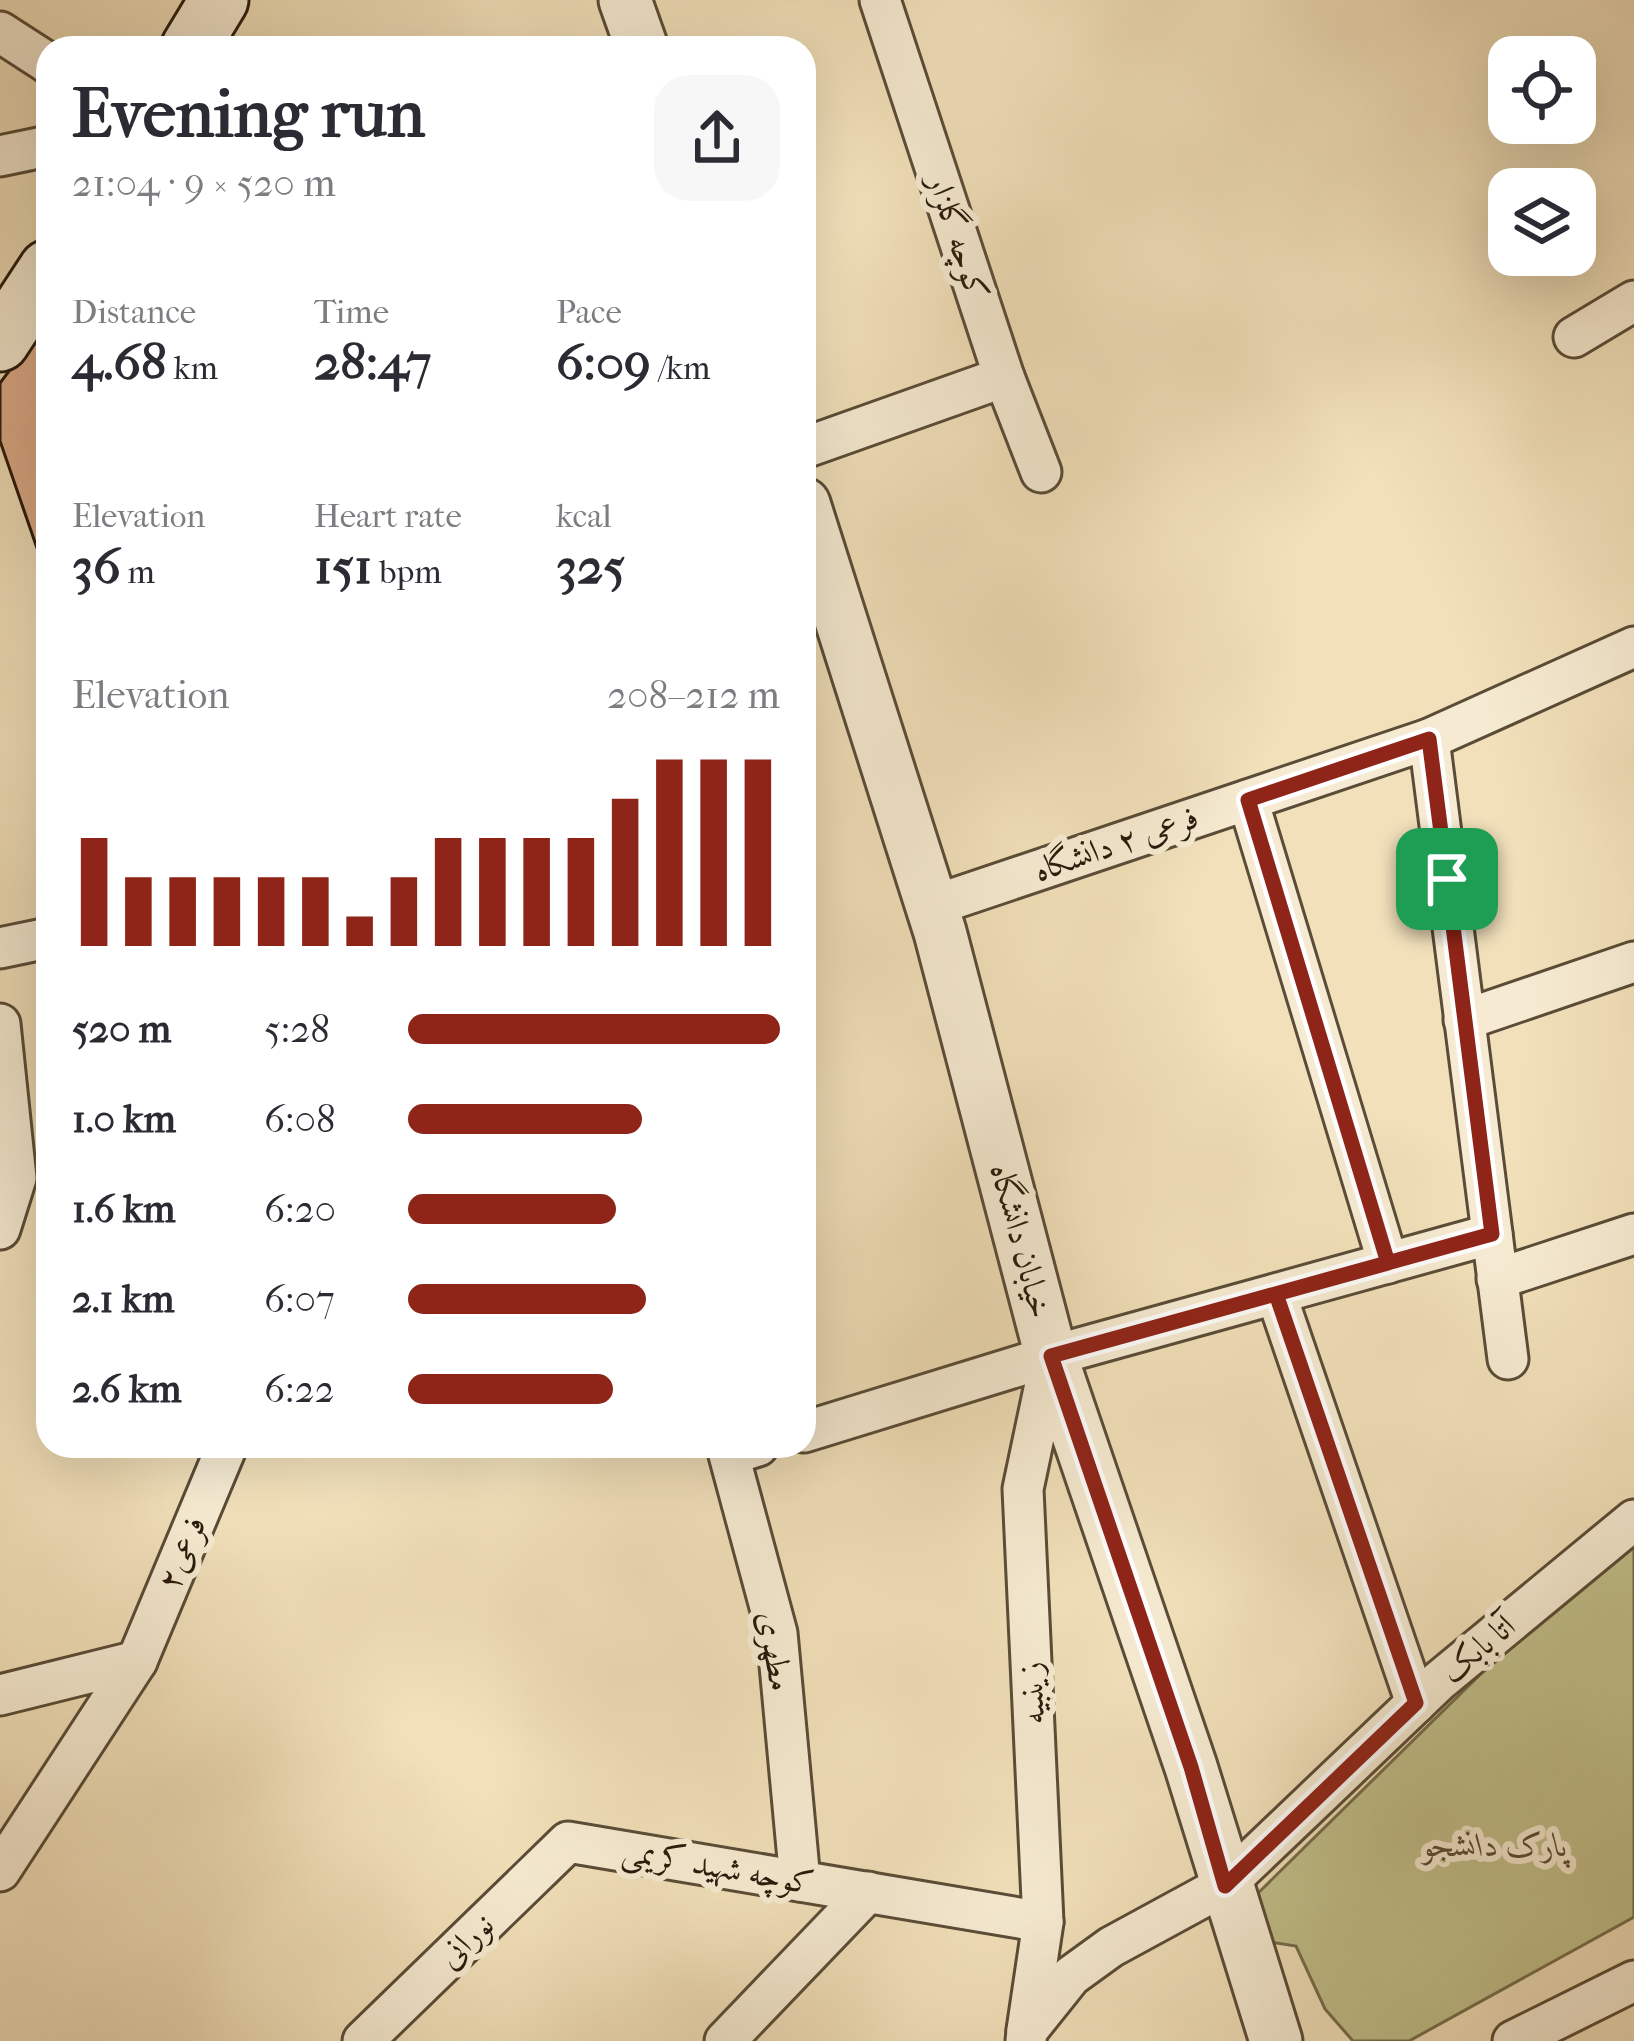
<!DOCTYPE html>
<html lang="en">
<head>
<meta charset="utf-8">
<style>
  :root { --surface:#fff; --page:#f7f7f7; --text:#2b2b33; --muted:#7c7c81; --accent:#8f2418 }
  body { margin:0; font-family:"IM FELL French Canon",Amiri,serif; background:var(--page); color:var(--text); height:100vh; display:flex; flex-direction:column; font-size:45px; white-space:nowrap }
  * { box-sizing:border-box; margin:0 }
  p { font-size:39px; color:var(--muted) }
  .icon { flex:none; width:66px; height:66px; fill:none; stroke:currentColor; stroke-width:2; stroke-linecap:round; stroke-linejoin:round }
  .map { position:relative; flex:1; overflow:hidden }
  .sheet { position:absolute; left:36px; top:36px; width:780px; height:1422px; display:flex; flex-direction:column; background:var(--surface); border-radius:36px; box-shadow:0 12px 48px #0002 }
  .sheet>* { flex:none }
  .controls { position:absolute; left:1488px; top:36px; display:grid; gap:24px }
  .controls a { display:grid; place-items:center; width:108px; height:108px; border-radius:24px; background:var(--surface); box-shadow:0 12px 48px #0002; font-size:60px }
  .pin { position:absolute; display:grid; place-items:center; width:102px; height:102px; color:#fff; margin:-51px; border-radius:24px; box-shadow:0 6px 18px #0006 }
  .round { display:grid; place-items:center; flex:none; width:126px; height:126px; border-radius:36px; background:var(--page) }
  .headline { display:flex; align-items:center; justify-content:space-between; height:204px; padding:0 36px }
  h1 { font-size:66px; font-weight:700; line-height:90px }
  .stats { display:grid; grid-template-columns:repeat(3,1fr); gap:18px; height:204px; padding:12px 36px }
  .stats div { display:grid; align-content:center }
  .stats b { font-size:51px; font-weight:700 }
  .stats small { font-size:33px; font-weight:400 }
  .stats p { font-size:33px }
  .chart { height:336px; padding:24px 36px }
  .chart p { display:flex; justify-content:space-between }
  .chart svg { width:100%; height:216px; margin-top:12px; stroke:var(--accent); stroke-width:6 }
  ul { padding:0 36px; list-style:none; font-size:39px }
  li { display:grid; grid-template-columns:192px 144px 1fr; align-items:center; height:90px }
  li i { height:30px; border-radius:15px; background:var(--accent) }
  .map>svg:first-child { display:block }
</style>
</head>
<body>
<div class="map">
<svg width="1634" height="2041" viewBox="0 0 1634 2041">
  <rect width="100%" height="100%" fill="#f1e0ba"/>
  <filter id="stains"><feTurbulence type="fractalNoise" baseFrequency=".00167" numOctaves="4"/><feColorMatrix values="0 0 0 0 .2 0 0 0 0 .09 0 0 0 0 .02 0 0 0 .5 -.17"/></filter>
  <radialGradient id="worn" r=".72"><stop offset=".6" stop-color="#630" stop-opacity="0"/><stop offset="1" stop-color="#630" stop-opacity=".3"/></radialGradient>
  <path fill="#c1c08b" stroke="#746d4b" stroke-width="3" d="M 1634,1523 L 1634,1917 L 1409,2041 L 1353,2041 L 1325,2009 L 1296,1946 L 1258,1940 L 1254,1897 Z"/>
  <path fill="#dfad8a" stroke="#271a0b" stroke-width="3" d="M 48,319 L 48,580 L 0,441 L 0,383 Z"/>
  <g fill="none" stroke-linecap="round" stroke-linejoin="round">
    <g stroke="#5a4c37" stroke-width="45">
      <g id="minor">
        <path d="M 880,0 L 1004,377 L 1041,472"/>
        <path d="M 0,32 L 48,63"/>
        <path d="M 0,156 L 48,146"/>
        <path d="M 1574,337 L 1634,301"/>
        <path d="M 804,448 L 1004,377"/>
        <path d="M 1429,739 L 1508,1359"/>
        <path d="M 1248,800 L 1388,1263"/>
        <path d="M 932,906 L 1429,739 L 1634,647"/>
        <path d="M 0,948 L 48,938"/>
        <path d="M 1464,1020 L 1634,962"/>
        <path d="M 0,1024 L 16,1178 L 0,1229"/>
        <path d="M 1497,1279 L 1634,1234"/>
        <path d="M 1276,1294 L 1416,1703"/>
        <path d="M 804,1432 L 1051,1356 L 1492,1234"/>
        <path d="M 758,1446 L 729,1455 L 777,1633 L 800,1881"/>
        <path d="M 137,1661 L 227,1446"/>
        <path d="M 0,1695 L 137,1661 L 0,1871"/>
        <path d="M 1027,2030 L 1043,1922 L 1023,1489 L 1051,1356"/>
        <path d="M 363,2041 L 568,1842 L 1043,1922"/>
        <path d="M 725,2041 L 868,1892"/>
        <path d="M 1026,2041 L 1027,2031 L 1071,1976 L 1111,1947 L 1225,1885 L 1439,1681 L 1634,1520"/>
        <path d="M 1513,2041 L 1634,1981"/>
      </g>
    </g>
    <g stroke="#5a4c37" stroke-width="57">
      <g id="tertiary">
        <path d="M 625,0 L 642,48"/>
        <path d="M 804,504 L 940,932 L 1051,1356 L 1191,1767 L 1276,2041"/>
      </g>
    </g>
    <g stroke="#271a0b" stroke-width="63">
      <g id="secondary">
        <path d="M 190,48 L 219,0"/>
        <path d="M 0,342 L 48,269"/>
      </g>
    </g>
    <use href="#minor" stroke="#f6ebd2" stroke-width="39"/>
    <use href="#tertiary" stroke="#f6ebd2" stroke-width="51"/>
    <use href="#secondary" stroke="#f6ebd2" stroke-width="57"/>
  </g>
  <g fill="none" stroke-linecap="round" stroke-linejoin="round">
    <g stroke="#fff" stroke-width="24">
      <path id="route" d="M 1447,879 L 1492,1234 C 1345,1275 1198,1315 1051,1356 L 1191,1767 L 1225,1886 L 1416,1703 L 1276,1294 L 1388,1263 L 1248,800 L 1429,739 L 1447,879"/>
    </g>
    <use href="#route" stroke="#8f2418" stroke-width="15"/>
  </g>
  <g text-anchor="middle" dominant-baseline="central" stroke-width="12" stroke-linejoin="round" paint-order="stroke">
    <g font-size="33" fill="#271a0b" stroke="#f6ebd2">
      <text transform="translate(958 237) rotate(72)">کوچه گلزار</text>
      <text transform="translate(1116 844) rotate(-19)">فرعی ۲ دانشگاه</text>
      <text transform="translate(1021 1241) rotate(75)">خیابان دانشگاه</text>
      <text transform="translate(182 1553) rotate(-67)">فرعی۲</text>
      <text transform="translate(1478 1649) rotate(-40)">آتا بابک</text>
      <text transform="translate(775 1651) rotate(81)">مطهری</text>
      <text transform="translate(1032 1693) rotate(-93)">زینبیه</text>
      <text transform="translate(718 1867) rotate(10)">کوچه شهید کریمی</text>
      <text transform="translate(466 1941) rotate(-44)">نورانی</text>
    </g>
    <g font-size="33" font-style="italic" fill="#554c31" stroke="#f6ebd2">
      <text x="1495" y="1845">پارک دانشجو</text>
    </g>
  </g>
  <rect width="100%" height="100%" filter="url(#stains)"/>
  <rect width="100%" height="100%" fill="url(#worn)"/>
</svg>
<div class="controls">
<a><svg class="icon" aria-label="locate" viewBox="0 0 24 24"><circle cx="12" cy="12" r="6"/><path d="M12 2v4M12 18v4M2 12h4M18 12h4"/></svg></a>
<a><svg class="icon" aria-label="layers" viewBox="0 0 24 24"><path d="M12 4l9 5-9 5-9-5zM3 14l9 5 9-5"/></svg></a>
</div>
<div class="pin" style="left:1447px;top:879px;background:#1e9e55"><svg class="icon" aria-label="arrive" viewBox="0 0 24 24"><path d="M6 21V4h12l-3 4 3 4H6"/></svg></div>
<section class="sheet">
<div class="headline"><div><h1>Evening run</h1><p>21:04 · 9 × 520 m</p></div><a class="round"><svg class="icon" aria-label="share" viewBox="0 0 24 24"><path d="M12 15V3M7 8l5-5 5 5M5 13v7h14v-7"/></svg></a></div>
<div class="stats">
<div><p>Distance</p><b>4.68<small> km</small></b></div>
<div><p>Time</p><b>28:47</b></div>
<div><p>Pace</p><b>6:09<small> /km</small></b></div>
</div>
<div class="stats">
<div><p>Elevation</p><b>36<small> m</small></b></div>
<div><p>Heart rate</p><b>151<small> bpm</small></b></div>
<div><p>kcal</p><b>325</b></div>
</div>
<div class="chart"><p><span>Elevation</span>208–212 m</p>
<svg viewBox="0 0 160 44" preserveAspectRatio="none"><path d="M5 44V22M15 44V30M25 44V30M35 44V30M45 44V30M55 44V30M65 44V38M75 44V30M85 44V22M95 44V22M105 44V22M115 44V22M125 44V14M135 44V6M145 44V6M155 44V6"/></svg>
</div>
<ul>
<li><b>520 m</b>5:28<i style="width:100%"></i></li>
<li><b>1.0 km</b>6:08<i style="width:63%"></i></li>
<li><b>1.6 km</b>6:20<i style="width:56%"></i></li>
<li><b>2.1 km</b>6:07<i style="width:64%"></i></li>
<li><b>2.6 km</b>6:22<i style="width:55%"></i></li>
</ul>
</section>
</div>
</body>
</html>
